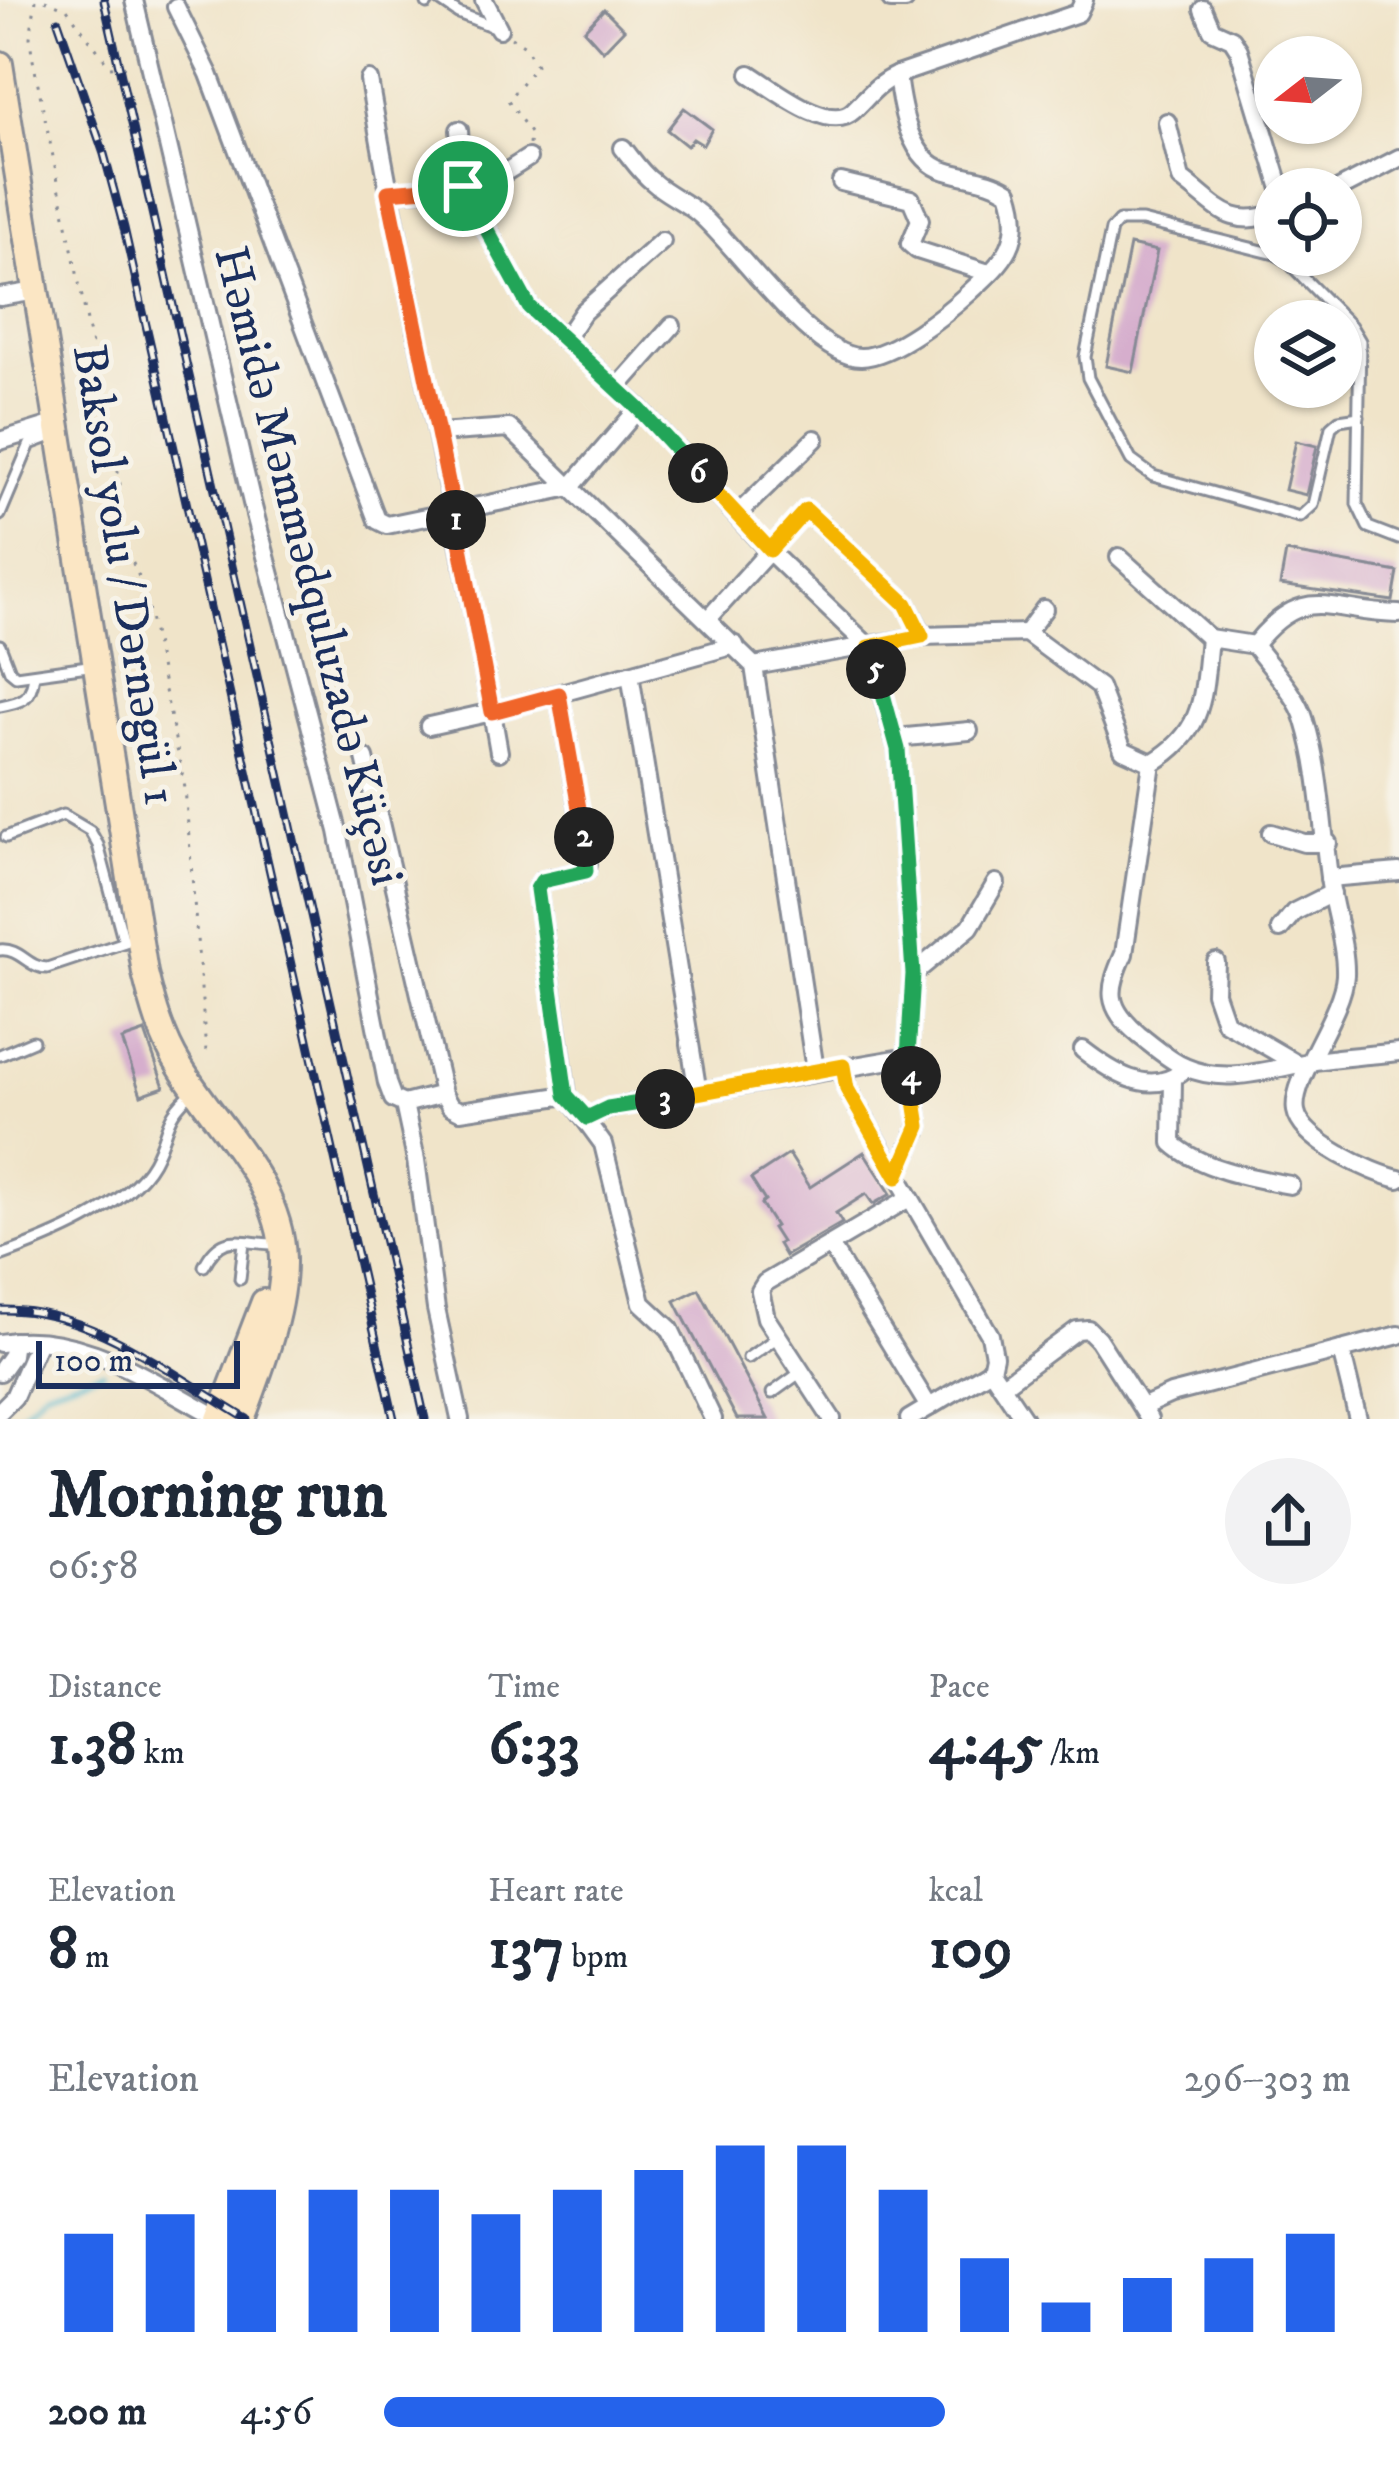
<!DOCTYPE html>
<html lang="en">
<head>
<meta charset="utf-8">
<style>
  :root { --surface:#fff; --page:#f2f2f3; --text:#1f2937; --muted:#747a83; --accent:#2563eb }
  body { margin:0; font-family:"IM FELL DW Pica",serif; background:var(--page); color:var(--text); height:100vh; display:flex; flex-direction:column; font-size:45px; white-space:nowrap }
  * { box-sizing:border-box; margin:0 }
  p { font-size:39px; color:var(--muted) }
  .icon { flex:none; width:66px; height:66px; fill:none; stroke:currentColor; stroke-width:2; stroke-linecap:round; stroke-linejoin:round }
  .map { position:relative; height:1419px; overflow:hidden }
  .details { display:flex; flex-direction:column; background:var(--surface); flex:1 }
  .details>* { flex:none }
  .needle { width:78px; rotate:253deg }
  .tools { position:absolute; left:1254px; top:36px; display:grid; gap:24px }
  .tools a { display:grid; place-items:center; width:108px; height:108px; border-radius:50%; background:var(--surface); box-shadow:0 3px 9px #0004; font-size:60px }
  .scale { position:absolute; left:36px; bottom:30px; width:204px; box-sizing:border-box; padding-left:12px; border:6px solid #1b2f5e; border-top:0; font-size:33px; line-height:42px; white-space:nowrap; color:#1b2f5e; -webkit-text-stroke:9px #f7f3e8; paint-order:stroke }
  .pin { position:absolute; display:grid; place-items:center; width:102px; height:102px; color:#fff; margin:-51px; border:6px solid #fff; border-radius:50%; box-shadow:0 3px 12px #0007 }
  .km { position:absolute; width:60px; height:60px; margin:-30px; border-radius:50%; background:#222; color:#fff; font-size:33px; line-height:60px; text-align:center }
  .round { display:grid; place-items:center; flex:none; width:126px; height:126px; border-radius:63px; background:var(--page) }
  .summary { display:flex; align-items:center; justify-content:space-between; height:204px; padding:0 48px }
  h1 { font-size:66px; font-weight:700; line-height:90px }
  .metrics { display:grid; grid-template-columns:repeat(3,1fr); gap:18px; height:204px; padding:12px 48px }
  .metrics div { display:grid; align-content:center }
  .metrics b { font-size:60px; font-weight:700 }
  .metrics small { font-size:33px; font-weight:400 }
  .metrics p { font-size:33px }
  .chart { height:336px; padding:24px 48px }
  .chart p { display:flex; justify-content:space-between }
  .chart svg { width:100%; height:216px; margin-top:12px; stroke:var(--accent); stroke-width:6 }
  ul { padding:0 48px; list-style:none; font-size:39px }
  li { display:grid; grid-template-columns:192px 144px 1fr; align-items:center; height:90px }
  li i { height:30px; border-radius:15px; background:var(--accent) }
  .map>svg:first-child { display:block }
</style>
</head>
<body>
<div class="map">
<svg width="1399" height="1419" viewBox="0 0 1399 1419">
  <rect width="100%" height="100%" fill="#f7f3e8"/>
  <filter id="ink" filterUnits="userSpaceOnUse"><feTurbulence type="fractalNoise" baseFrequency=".00833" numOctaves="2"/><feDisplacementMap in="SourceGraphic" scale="24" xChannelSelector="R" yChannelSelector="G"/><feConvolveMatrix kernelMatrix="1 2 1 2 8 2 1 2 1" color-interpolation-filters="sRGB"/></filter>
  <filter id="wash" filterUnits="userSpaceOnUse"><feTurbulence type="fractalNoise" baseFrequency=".004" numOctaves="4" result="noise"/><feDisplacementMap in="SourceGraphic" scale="48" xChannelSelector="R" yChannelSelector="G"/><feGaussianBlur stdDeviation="2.7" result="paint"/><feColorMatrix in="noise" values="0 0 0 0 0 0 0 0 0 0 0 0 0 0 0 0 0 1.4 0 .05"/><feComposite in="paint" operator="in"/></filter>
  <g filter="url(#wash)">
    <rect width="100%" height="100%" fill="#f0e4c9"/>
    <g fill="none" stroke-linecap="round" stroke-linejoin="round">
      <path stroke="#4fb7cd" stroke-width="4.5" d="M 16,1419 L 45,1390 L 103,1371"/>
    </g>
    <g id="blocks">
      <g fill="#d6aecd">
        <path d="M 604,9 L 624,29 L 603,51 L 584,30 Z"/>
        <path d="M 684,108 L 712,129 L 703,145 L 693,139 L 687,146 L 667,130 Z"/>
        <path d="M 1130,245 L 1157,251 L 1133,372 L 1106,366 Z"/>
        <path d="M 1296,441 L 1317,446 L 1306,495 L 1285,490 Z"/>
        <path d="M 1286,552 L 1398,572 L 1393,601 L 1280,585 Z"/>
        <path d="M 145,1032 L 164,1087 L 141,1095 L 122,1040 Z"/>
        <path d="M 864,1152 L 891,1194 L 873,1204 L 866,1194 L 836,1213 L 842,1223 L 785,1256 L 778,1244 L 781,1242 L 772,1228 L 775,1226 L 761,1204 L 765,1201 L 751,1179 L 789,1154 L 810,1187 Z"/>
        <path d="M 699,1289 L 768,1419 L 737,1419 L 675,1301 Z"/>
      </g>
    </g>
  </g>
  <g filter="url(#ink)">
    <use href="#blocks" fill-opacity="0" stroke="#868a94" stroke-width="3"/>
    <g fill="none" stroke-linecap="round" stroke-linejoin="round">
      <g stroke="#868a94" stroke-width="15">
        <g id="lane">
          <path d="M 439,0 L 458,13 L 494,27"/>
          <path d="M 427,4 L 428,0"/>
          <path d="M 1275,254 L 1142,221 L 1119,221 L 1111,230 L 1085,357 L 1088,378 L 1131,460 L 1153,476 L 1300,517 L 1313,505 L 1331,427 L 1339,420 L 1359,417"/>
          <path d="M 1277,255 L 1286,260 L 1351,326 L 1360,341 L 1357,504 L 1368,527 L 1399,539"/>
          <path d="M 0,515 L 30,444 L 54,435"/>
          <path d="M 0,645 L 10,671 L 16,676 L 95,665"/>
          <path d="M 0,706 C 23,701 31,700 34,675"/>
          <path d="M 6,837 L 63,815 L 90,831 L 98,845 L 124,942"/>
          <path d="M 0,950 C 20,948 28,968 47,968 L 128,941"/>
          <path d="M 0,1055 L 33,1041"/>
          <path d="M 0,1256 C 47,1239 127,1208 153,1162 C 171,1129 161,1118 195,1090"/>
          <path d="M 204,1266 C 221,1232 238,1242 271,1244"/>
          <path d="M 240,1279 L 244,1243"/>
          <path d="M 748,1358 L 778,1337"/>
          <path d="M 772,1393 L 801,1372"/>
        </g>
      </g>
      <g stroke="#868a94" stroke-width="22">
        <g id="street">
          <path d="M 134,0 L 252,503 L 338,831 L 387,1083 L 393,1099 L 404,1104 L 443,1094"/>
          <path d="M 484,0 L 499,29"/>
          <path d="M 891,0 L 905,0"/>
          <path d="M 176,7 L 209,74 L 377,520 L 387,525 L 571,487 L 639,408"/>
          <path d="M 1203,9 L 1212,30 L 1232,39 L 1239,50 L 1281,189"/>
          <path d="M 750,74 C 773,88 829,134 853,111 C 869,96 876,84 897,75"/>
          <path d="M 369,80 C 407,305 460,527 499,752"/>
          <path d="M 1167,122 L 1181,179 C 1217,205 1229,230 1275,213"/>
          <path d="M 459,130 L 463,186 L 529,307 L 639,408 L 769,551 L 869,647 L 898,750 L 913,974 L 908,1057 L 919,1126 L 897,1176"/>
          <path d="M 623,148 C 632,159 641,173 653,182 C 666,194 684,201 698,213 C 735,243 812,358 861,357 C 892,357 947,313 970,292 C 1005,260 1026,241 1009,191 C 989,178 968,178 946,171 C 909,161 901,107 897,75 L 1078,13 L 1084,0"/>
          <path d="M 841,182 L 911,199 L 920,220 L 910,244 L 917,250 L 989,273"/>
          <path d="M 1339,189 L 1399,158"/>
          <path d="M 388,192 L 482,187 L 528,158"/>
          <path d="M 0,297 L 37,291"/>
          <path d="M 564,340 L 583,312 L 662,241"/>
          <path d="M 617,388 L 672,326"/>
          <path d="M 438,433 L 509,428 L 754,666 L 815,1070"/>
          <path d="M 0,441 L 58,423"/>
          <path d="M 737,515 L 815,439"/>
          <path d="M 1119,557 L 1209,638"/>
          <path d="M 708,619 L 806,510 L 906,604 L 923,636"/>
          <path d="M 1026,633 L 1044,609"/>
          <path d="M 1254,645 C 1270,667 1298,695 1305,721 C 1321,773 1322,830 1330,884 C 1334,912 1346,946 1345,975 C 1343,1014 1290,1080 1296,1111 C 1301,1141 1372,1173 1399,1179"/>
          <path d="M 754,666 L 923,636 L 1026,633 L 1099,687 L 1123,750 L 1152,763 C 1206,731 1203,694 1209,638 L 1254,645 C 1306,580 1330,614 1399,614"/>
          <path d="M 630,674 L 698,1093"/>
          <path d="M 559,694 L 588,864 L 586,871 L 542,881 L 537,889 L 567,1095 L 603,1144 L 642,1303 L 670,1329 L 713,1419"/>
          <path d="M 429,726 L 492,712 L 735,645"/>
          <path d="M 896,738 L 969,731"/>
          <path d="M 365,758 L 443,1094 L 450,1106 L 460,1111 L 567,1095"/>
          <path d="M 1152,763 L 1124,954 C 1108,990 1105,1006 1139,1035 C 1152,1045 1170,1061 1185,1067 C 1228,1086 1272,1068 1315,1061 C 1342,1057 1371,1055 1399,1052"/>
          <path d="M 1271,833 L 1304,843 L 1328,843"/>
          <path d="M 1329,878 L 1399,872"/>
          <path d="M 1280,929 L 1294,912 L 1332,893"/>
          <path d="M 1216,962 L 1215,993 L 1225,1022 L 1299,1065"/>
          <path d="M 913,974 L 970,927 L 996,883"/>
          <path d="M 1083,1050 C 1109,1070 1149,1098 1181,1072"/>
          <path d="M 843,1067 L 847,1089 L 990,1335 L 994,1356 L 991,1370 L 1024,1419"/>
          <path d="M 1173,1079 L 1172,1143 C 1200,1169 1252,1178 1290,1185"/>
          <path d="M 404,1104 L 416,1160 L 436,1309 L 460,1419"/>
          <path d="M 587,1118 L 608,1108 L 908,1057"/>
          <path d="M 830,1245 L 929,1407"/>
          <path d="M 0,1343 C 81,1329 151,1382 219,1418"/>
          <path d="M 1341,1350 L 1358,1419"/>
          <path d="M 0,1372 L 12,1355 L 14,1341"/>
          <path d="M 1003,1385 L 1077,1330 L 1088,1329 L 1098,1339 L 1149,1419"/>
          <path d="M 1142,1407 L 1171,1394 L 1399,1335"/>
          <path d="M 0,1411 L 14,1397 L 38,1342"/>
          <path d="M 832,1419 L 766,1318 L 760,1291 L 765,1283 L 909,1198"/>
          <path d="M 909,1419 L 991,1370"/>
        </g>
      </g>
      <g stroke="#868a94" stroke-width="30">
        <g id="secondary">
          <path d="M 0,64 L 145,973 C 153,1006 162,1038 180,1067 C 217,1128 281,1183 283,1259 C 284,1312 260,1370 242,1419"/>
          <path d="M 219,1419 L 264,1302"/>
        </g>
      </g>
      <g stroke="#868a94" stroke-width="3" stroke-dasharray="3 9" stroke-linecap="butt">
        <path d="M 36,0 L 30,37 L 32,55 L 120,481 L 117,528 L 144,588 L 185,788 L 206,1051"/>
        <path d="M 45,0 L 67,9 L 110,67 L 133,66"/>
        <path d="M 511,37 L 525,46 L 536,65 L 508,100 L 530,133 L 529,145"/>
      </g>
      <use href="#lane" stroke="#fff" stroke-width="9"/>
      <use href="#street" stroke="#fff" stroke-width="16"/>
      <use href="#secondary" stroke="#fbe6c4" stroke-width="24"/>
      <g stroke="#1b2f5e" stroke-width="9">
        <g id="rail">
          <path d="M 104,0 L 425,1419"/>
          <path d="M 58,21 L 104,154 L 124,228 L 394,1419"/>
          <path d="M 0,1310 C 89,1307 174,1376 247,1419"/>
        </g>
      </g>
      <use href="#rail" stroke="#f7f3e8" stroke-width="4.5" stroke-dasharray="14" stroke-linecap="butt"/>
    </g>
  </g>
  <g fill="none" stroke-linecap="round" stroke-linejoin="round" filter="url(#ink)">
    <g stroke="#fff" stroke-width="24">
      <path id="split-1" d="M 456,520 L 388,192 L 463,186"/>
    </g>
    <g stroke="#fff" stroke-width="24">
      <path id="split-2" d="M 456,520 L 492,712 L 559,694 L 584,837"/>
    </g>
    <g stroke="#fff" stroke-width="24">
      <path id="split-3" d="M 584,837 L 586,871 L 542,881 L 537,889 L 566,1095 L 587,1118 L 608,1108 L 665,1099"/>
    </g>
    <g stroke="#fff" stroke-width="24">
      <path id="split-4" d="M 665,1099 L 843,1066 L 847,1089 L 897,1177 L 919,1126 L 911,1076"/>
    </g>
    <g stroke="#fff" stroke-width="24">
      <path id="split-5" d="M 876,669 L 898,749 L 913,974 L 908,1057 L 911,1076"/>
    </g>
    <g stroke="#fff" stroke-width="24">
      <path id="split-6" d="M 698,473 L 770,550 L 806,510 L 906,604 L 922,636 L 869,647 L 876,669"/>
    </g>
    <g stroke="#fff" stroke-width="24">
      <path id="split-7" d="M 463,186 L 529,307 L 639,409 L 698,473"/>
    </g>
    <use href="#split-1" stroke="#f0652b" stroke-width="15"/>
    <use href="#split-2" stroke="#f0652b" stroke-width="15"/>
    <use href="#split-3" stroke="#22a559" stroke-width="15"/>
    <use href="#split-4" stroke="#f5b400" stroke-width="15"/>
    <use href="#split-5" stroke="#22a559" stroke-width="15"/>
    <use href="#split-6" stroke="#f5b400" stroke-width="15"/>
    <use href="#split-7" stroke="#22a559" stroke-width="15"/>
  </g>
  <g text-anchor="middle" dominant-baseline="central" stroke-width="10" stroke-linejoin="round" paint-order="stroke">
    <g font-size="48" fill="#1b2f5e" stroke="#f7f3e8">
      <text transform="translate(308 566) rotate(76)">Həmidə Məmmədquluzadə Küçəsi</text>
      <text transform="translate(124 575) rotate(81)">Baksol yolu / Dərnəgül 1</text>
    </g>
  </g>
</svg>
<div class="tools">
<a><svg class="needle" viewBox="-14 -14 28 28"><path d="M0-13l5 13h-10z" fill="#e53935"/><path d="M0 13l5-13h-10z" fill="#747a83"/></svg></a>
<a><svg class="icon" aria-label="locate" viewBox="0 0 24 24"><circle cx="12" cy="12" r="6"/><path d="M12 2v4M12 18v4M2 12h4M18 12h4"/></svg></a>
<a><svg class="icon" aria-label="layers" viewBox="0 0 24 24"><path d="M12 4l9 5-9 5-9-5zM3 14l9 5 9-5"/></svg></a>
</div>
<div class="scale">100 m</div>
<div class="pin" style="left:463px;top:186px;background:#1e9e55"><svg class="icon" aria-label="arrive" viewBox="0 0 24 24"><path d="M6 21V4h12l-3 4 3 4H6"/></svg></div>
<b class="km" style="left:456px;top:520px">1</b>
<b class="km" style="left:584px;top:837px">2</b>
<b class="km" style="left:665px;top:1099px">3</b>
<b class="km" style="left:911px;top:1076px">4</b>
<b class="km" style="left:876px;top:669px">5</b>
<b class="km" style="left:698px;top:473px">6</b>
</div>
<section class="details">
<div class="summary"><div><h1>Morning run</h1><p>06:58</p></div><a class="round"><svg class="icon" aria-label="share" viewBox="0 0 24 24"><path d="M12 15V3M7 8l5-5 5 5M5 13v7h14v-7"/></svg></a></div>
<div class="metrics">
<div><p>Distance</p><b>1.38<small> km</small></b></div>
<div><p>Time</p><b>6:33</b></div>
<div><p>Pace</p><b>4:45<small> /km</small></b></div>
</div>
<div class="metrics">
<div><p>Elevation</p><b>8<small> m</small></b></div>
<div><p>Heart rate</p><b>137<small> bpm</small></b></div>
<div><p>kcal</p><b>109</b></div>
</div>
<div class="chart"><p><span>Elevation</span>296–303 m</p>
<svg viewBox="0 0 160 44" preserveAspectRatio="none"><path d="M5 44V24M15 44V20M25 44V15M35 44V15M45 44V15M55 44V20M65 44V15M75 44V11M85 44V6M95 44V6M105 44V15M115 44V29M125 44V38M135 44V33M145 44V29M155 44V24"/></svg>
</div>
<ul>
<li><b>200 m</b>4:56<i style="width:58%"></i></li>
</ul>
</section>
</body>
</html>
